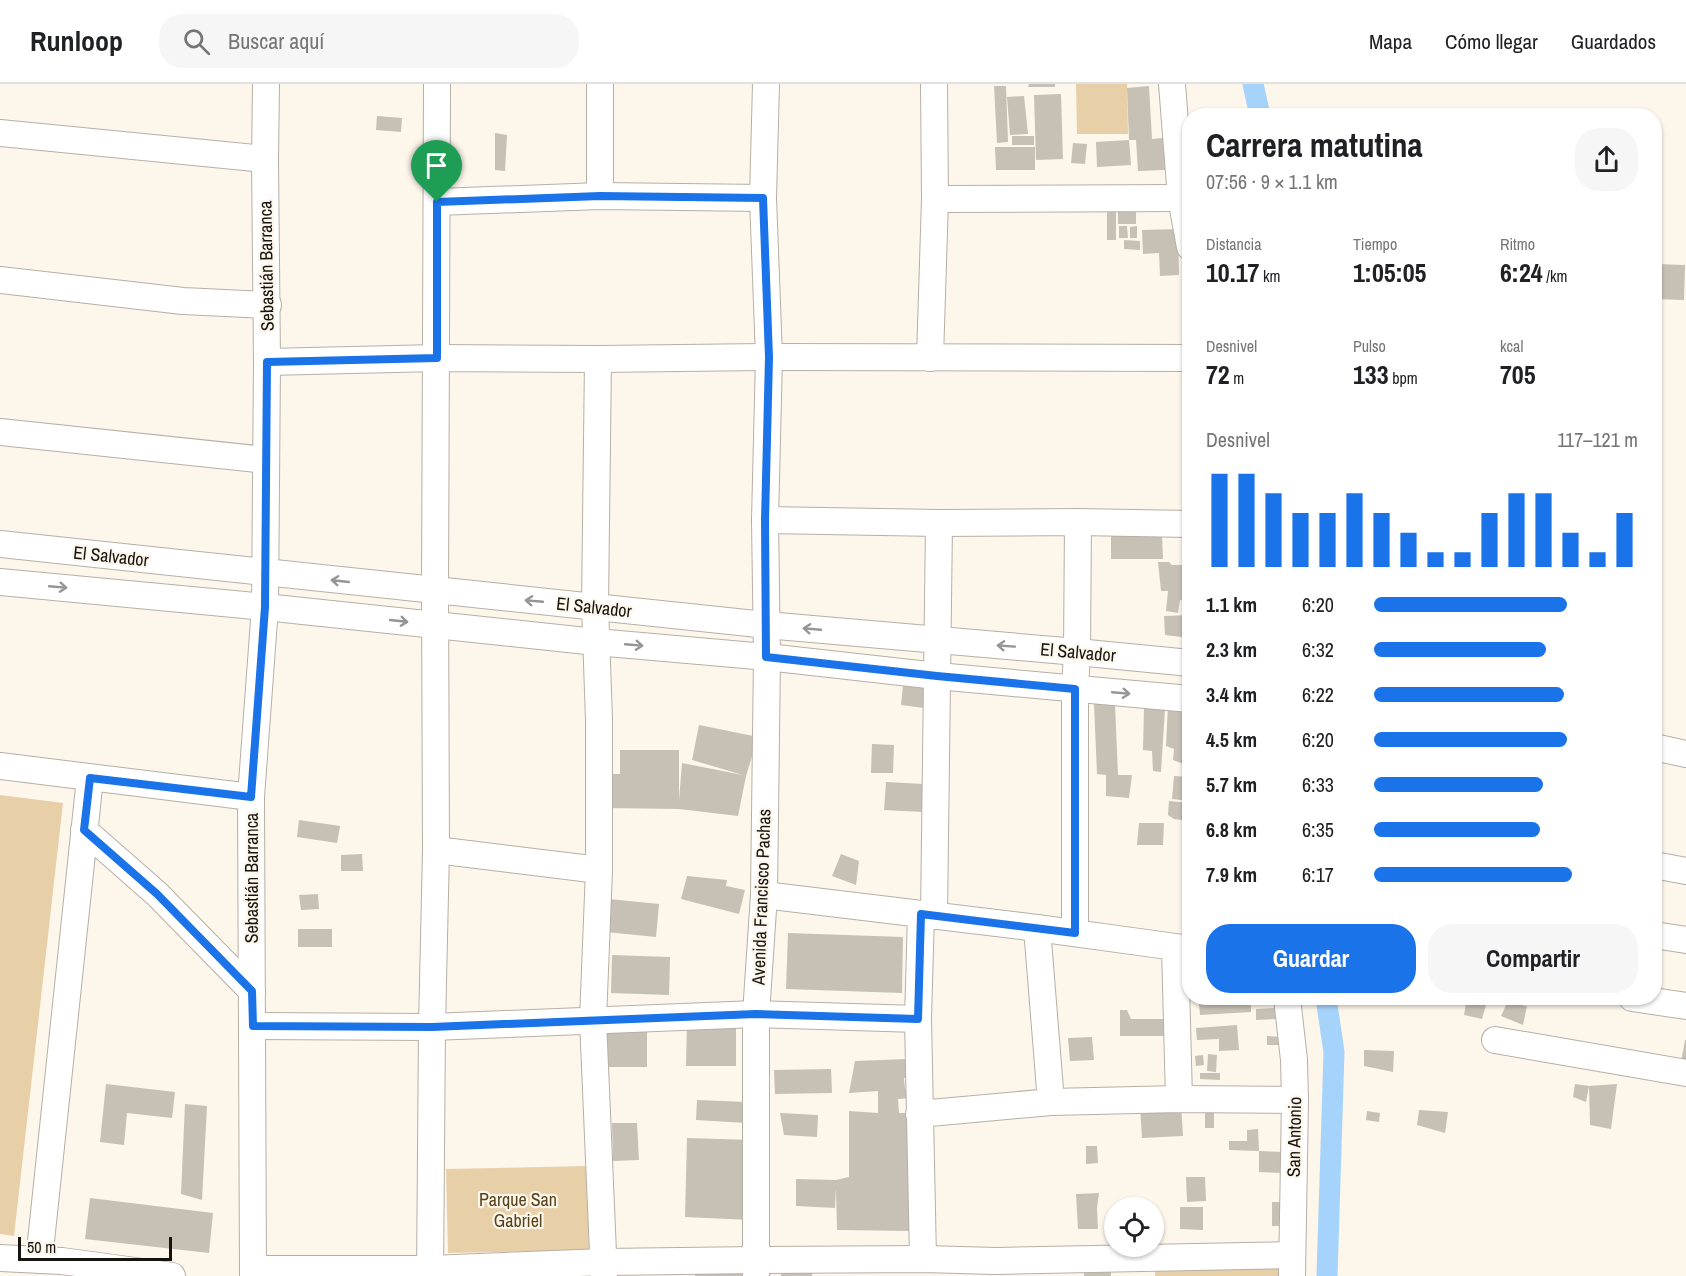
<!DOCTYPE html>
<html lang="es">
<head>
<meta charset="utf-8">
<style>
  :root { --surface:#fff; --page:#f6f6f6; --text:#202124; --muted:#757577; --line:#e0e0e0; --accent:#1a73e8 }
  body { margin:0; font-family:"Archivo Narrow",sans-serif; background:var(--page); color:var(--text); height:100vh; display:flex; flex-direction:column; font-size:22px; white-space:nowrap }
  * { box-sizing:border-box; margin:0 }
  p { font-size:20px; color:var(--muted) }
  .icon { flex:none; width:33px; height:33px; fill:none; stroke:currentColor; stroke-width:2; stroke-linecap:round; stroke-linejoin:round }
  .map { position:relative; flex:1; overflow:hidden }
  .drawer { position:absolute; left:1182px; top:24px; width:480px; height:897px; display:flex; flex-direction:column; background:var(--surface); border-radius:24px; box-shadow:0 2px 4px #0004 }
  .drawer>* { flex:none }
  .controls { position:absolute; left:1104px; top:1113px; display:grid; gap:12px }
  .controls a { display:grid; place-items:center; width:60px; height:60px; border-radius:50%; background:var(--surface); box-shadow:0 2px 4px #0004; font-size:30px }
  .scale { position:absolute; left:18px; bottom:15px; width:154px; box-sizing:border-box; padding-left:6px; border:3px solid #171410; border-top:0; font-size:16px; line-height:21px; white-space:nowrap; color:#171410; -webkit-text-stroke:4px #fdf6eb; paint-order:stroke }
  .pin { position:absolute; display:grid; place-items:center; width:51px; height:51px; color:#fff; margin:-62px -26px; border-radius:50% 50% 50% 0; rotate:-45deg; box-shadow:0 0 6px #0007 }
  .pin .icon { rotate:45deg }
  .round { display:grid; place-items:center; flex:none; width:63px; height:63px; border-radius:24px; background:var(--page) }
  .overview { display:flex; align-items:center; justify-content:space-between; height:102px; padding:0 24px }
  h1 { font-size:33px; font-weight:700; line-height:45px }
  .metrics { display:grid; grid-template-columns:repeat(3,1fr); gap:9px; height:102px; padding:6px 24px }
  .metrics div { display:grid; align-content:center }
  .metrics b { font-size:26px; font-weight:700 }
  .metrics small { font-size:16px; font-weight:400 }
  .metrics p { font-size:16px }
  .chart { height:168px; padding:12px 24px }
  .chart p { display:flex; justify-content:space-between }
  .chart svg { width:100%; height:108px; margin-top:6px; stroke:var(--accent); stroke-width:6 }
  .button { display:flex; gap:12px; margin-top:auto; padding:12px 24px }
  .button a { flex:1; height:69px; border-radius:24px; background:var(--accent); color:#fff; font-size:24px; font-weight:700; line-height:69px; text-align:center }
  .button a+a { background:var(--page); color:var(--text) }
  ul { padding:0 24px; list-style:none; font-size:20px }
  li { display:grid; grid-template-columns:96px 72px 1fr; align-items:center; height:45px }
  li i { height:15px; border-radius:8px; background:var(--accent) }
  header { display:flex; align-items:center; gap:36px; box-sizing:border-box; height:84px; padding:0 30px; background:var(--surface); border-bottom:2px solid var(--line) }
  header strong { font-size:28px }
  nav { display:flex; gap:33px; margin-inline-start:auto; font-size:21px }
  .search { width:420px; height:54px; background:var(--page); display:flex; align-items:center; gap:15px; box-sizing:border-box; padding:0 21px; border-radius:24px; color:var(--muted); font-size:22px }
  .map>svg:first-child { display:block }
</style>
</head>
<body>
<header>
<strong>Runloop</strong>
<div class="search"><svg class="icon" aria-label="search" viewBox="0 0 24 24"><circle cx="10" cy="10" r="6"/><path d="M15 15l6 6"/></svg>Buscar aquí</div>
<nav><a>Mapa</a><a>Cómo llegar</a><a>Guardados</a></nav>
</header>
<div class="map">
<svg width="1686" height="1192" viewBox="0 0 1686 1192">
  <rect width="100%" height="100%" fill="#fdf6eb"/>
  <g fill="#e7cfa8">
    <path d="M 1076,0 L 1127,0 L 1128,50 L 1077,50 Z"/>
    <path d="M 0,711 L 63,719 L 14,1152 L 0,1150 Z"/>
    <path d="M 587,1082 L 589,1166 L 448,1169 L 446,1085 Z"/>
    <path d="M 1155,1184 L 1284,1185 L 1284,1192 L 1155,1192 Z"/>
  </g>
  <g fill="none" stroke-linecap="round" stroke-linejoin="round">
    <g stroke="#a5d3fb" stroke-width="21">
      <path d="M 1253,0 L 1260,32"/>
      <path d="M 1326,914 L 1334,968 L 1327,1192"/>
    </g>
  </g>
  <g fill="#c7c0b5">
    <path d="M 1029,0 L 1055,0 L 1055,3 L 1028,3 Z"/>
    <path d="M 994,2 L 1006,2 L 1008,58 L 997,59 Z"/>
    <path d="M 1149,2 L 1152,55 L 1163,54 L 1165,86 L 1138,87 L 1136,56 L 1129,56 L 1127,4 Z"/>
    <path d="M 1061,10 L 1063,75 L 1036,76 L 1034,11 Z"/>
    <path d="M 1024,12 L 1028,50 L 1010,51 L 1007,13 Z"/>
    <path d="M 377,32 L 402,34 L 401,48 L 376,46 Z"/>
    <path d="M 495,49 L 507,51 L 505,87 L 495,86 Z"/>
    <rect x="1012" y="52" width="22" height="9"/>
    <path d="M 1129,56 L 1131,81 L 1097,83 L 1096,58 Z"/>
    <path d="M 1073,59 L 1087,60 L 1085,80 L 1071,79 Z"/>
    <path d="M 995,63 L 1035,63 L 1035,86 L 996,86 Z"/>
    <path d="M 1136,119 L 1136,140 L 1118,140 L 1118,126 Z"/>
    <rect x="1107" y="124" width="9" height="32"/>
    <path d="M 1119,142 L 1127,142 L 1128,154 L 1119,154 Z"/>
    <path d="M 1137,142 L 1137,154 L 1130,154 L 1130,143 Z"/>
    <path d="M 1178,145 L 1179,191 L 1160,192 L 1159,169 L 1143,170 L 1142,146 Z"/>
    <path d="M 1124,156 L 1140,157 L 1140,166 L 1124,165 Z"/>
    <path d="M 1654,180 L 1685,181 L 1684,216 L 1654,215 Z"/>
    <path d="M 1162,451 L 1163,475 L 1111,475 L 1111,452 Z"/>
    <path d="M 1158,478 L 1169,478 L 1172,481 L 1182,481 L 1183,500 L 1190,500 L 1190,517 L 1180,516 L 1178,529 L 1166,527 L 1168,507 L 1161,507 Z"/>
    <path d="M 1190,531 L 1190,554 L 1165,551 L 1164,532 Z"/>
    <path d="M 904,593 L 927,596 L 924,624 L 901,621 Z"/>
    <path d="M 1094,620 L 1115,620 L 1118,691 L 1132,691 L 1129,714 L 1106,712 L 1106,691 L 1097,690 Z"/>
    <path d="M 1168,620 L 1185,620 L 1184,655 L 1189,655 L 1186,681 L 1173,676 L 1174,665 L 1166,662 Z"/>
    <path d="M 1144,623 L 1165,625 L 1161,688 L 1153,687 L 1152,667 L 1143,666 Z"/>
    <path d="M 699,641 L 758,653 L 746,692 L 738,732 L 679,725 L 605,724 L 605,690 L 620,690 L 620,666 L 679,666 L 679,716 L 682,679 L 743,691 L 692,676 Z"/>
    <path d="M 872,660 L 894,661 L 893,689 L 871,689 Z"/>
    <path d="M 1174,692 L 1190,693 L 1190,717 L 1172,715 Z"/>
    <path d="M 886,698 L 924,700 L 923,728 L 884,726 Z"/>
    <path d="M 1169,717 L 1190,719 L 1190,737 L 1174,735 L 1168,731 Z"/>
    <path d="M 299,736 L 340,742 L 337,759 L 297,753 Z"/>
    <path d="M 1139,739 L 1164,739 L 1163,761 L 1137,761 Z"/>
    <path d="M 362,770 L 363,787 L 341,787 L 341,771 Z"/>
    <path d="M 841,770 L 859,777 L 856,801 L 832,792 Z"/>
    <path d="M 687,792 L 727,796 L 726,802 L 745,806 L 739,830 L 681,815 Z"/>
    <path d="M 318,810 L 319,825 L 301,826 L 299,811 Z"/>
    <path d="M 609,815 L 659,820 L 656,853 L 606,848 Z"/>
    <rect x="298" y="845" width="34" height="18"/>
    <path d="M 788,849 L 903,853 L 902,909 L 786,905 Z"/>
    <path d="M 612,871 L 670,873 L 669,911 L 611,909 Z"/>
    <path d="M 1467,914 L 1488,914 L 1482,935 L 1464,931 Z"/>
    <path d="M 1251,917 L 1251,928 L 1200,931 L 1199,920 Z"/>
    <path d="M 1507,919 L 1527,922 L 1523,941 L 1501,932 Z"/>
    <path d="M 1276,924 L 1277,935 L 1256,936 L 1256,925 Z"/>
    <path d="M 1120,926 L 1127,926 L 1131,935 L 1173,935 L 1173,952 L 1120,952 Z"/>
    <rect x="604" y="937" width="43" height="46"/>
    <path d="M 687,939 L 736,939 L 736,982 L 686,982 Z"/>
    <path d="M 1237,941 L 1239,966 L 1219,967 L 1219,955 L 1197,956 L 1196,944 Z"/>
    <path d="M 1267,952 L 1284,953 L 1283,961 L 1267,961 Z"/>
    <path d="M 1092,953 L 1094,976 L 1070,977 L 1068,954 Z"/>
    <path d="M 1685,956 L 1686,956 L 1686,979 L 1681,978 Z"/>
    <path d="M 1364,966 L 1394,967 L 1393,988 L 1364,982 Z"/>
    <path d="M 1208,970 L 1217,971 L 1216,988 L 1207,987 Z"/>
    <path d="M 1203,971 L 1204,981 L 1196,982 L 1195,972 Z"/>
    <path d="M 907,975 L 905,981 L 912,983 L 913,994 L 904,994 L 905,1005 L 912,1005 L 912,1014 L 898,1015 L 899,1029 L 907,1029 L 907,1069 L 912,1068 L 913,1147 L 837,1146 L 836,1104 L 835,1124 L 796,1122 L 796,1095 L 836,1096 L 849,1093 L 849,1027 L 878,1029 L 878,1007 L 849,1009 L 855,977 Z"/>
    <path d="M 831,985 L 832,1009 L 775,1010 L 774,986 Z"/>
    <path d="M 1200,989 L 1220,989 L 1220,996 L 1200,995 Z"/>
    <path d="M 106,1000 L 175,1008 L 172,1034 L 127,1029 L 124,1061 L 100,1058 Z"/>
    <path d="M 1575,1000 L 1589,1002 L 1586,1018 L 1573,1013 Z"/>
    <path d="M 1617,1000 L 1611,1045 L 1590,1041 L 1589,1002 Z"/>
    <path d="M 697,1016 L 747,1018 L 746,1039 L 696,1036 Z"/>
    <path d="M 185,1020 L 207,1022 L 202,1116 L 181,1110 Z"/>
    <path d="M 1181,1020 L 1183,1052 L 1142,1054 L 1140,1022 Z"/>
    <path d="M 1205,1021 L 1214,1025 L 1214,1044 L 1205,1044 Z"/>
    <path d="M 1419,1026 L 1448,1028 L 1445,1049 L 1417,1041 Z"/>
    <path d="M 1367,1027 L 1380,1029 L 1379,1038 L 1366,1036 Z"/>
    <path d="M 780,1029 L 818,1031 L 817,1053 L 784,1051 Z"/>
    <path d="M 612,1039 L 637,1039 L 639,1076 L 613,1077 Z"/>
    <path d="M 1258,1045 L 1259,1067 L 1229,1066 L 1229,1057 L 1247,1057 L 1247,1046 Z"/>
    <path d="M 687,1054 L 753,1056 L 750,1136 L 685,1133 Z"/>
    <path d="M 1086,1062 L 1097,1062 L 1098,1079 L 1086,1080 Z"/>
    <path d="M 1259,1067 L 1285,1068 L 1284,1089 L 1259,1088 Z"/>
    <path d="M 1186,1093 L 1205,1093 L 1206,1117 L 1187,1118 Z"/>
    <path d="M 1099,1109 L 1097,1124 L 1098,1145 L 1078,1145 L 1076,1110 Z"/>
    <path d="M 90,1114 L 213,1129 L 209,1169 L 85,1155 Z"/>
    <path d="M 1272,1118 L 1282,1118 L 1281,1142 L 1272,1142 Z"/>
    <path d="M 1180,1123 L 1203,1123 L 1203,1146 L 1180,1145 Z"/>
    <path d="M 1084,1177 L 1111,1178 L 1111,1192 L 1084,1192 Z"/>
    <rect x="695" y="1178" width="48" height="14"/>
    <path d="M 782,1179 L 813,1182 L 812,1192 L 781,1192 Z"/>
  </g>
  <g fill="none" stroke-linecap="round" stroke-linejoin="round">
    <g stroke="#b6afa5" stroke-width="28">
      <g id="minor">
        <path d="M 1172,0 L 1181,114 L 1190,163"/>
        <path d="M 0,49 L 265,75"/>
        <path d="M 600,112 L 600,0"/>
        <path d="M 935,115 L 1181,114"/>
        <path d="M 437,118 L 600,112 L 763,114"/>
        <path d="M 0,196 L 183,217 L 268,221"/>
        <path d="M 930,274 L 935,115 L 934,0"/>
        <path d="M 598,275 L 595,522 L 599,636 L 599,786 L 593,936 L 604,1192"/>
        <path d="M 267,278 L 437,274 L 598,275 L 769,273 L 1190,274"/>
        <path d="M 0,348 L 266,376"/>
        <path d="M 765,436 L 939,439 L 1078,438 L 1190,440"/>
        <path d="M 0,460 L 766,541 L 1077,568 L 1190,579"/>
        <path d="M 0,498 L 265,523 L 596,558 L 767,573 L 937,592 L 1190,615"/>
        <path d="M 1654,663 L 1686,670"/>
        <path d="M 0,682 L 251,713"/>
        <path d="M 84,746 L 157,810 L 252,907"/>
        <path d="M 436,766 L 599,786"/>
        <path d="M 1654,781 L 1686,787"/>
        <path d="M 764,811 L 1037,844 L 1190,865"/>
        <path d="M 921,830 L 918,935 L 923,1175"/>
        <path d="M 934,832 L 939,439"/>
        <path d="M 1037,844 L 1051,1018"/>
        <path d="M 1075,849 L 1075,605 L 1077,568 L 1078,438"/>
        <path d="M 1654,851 L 1686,856"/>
        <path d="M 1175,863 L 1179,1015"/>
        <path d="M 1287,914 L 1294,976 L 1295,1016 L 1292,1192"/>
        <path d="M 1632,914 L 1686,922"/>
        <path d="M 253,942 L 432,943 L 756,930 L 918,935"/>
        <path d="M 1495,956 L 1686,989"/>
        <path d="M 919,1030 L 1051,1018 L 1179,1015 L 1295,1016"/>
        <path d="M 0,1174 L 62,1177 L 172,1192"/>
        <path d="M 39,1176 L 90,694"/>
        <path d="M 253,1185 L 430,1185 L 604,1178 L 756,1176 L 923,1175 L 996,1177 L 1292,1171"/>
        <path d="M 253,1192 L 251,713 L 265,523 L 267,278 L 265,75 L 266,0"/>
        <path d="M 430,1192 L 432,943 L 436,766 L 435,507 L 437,0"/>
        <path d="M 756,1192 L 756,930 L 764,811 L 767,573 L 765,436 L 769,273 L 763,114 L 766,0"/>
      </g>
    </g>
    <use href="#minor" stroke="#fff" stroke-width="26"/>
  </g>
  <defs><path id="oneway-shaft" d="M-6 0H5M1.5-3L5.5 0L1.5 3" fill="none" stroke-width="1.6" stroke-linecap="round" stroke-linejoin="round" transform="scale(1.5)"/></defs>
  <g stroke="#979593">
    <use href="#oneway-shaft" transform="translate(340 497) rotate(-174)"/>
    <use href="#oneway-shaft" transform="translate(58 503) rotate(5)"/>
    <use href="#oneway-shaft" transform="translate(534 517) rotate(-175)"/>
    <use href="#oneway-shaft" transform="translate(399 537) rotate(6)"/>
    <use href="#oneway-shaft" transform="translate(812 545) rotate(-175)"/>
    <use href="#oneway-shaft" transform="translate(634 561) rotate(5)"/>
    <use href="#oneway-shaft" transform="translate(1006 562) rotate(-176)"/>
    <use href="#oneway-shaft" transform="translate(1121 609) rotate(5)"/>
  </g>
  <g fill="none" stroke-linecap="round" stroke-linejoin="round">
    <g stroke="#fff" stroke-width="12">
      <path id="route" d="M 600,112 L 763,114 L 769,273 L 765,436 L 766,573 L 937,592 L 1075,605 L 1075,849 L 921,830 L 918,935 L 756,930 L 432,943 L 253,942 L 252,907 L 157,810 L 84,746 L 90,694 L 251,713 L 265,523 L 267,278 L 437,274 L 437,118 Z"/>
    </g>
    <use href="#route" stroke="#1a73e8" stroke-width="8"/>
  </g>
  <g text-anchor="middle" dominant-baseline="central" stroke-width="4.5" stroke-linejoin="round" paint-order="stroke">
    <g font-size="18" fill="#171410" stroke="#fdf6eb">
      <text transform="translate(266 182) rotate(-91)">Sebastián Barranca</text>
      <text transform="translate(111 472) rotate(6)">El Salvador</text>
      <text transform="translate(594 523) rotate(6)">El Salvador</text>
      <text transform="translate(1078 568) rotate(5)">El Salvador</text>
      <text transform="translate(251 794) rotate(-90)">Sebastián Barranca</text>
      <text transform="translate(761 813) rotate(-88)">Avenida Francisco Pachas</text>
      <text transform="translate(1294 1053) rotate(-89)">San Antonio</text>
    </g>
    <g font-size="18" fill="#57411b" stroke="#fdf6eb">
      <text x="518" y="1115">Parque San<tspan x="518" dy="21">Gabriel</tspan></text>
    </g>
  </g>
</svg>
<div class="controls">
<a><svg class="icon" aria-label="locate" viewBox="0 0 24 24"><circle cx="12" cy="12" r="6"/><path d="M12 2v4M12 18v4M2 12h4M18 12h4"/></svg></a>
</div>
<div class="scale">50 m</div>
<div class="pin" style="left:437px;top:118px;background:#1e9e55"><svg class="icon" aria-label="arrive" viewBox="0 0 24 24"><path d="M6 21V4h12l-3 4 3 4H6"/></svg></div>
<section class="drawer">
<div class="overview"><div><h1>Carrera matutina</h1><p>07:56 · 9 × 1.1 km</p></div><a class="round"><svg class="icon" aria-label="share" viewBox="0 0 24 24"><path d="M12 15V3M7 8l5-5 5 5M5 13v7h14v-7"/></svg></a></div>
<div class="metrics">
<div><p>Distancia</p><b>10.17<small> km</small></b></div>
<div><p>Tiempo</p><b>1:05:05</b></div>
<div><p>Ritmo</p><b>6:24<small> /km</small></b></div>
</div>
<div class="metrics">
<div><p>Desnivel</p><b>72<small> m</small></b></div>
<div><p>Pulso</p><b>133<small> bpm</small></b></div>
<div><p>kcal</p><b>705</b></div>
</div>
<div class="chart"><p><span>Desnivel</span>117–121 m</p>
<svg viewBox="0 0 160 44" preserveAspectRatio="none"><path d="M5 44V6M15 44V6M25 44V14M35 44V22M45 44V22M55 44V14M65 44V22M75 44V30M85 44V38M95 44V38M105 44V22M115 44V14M125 44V14M135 44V30M145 44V38M155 44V22"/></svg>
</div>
<ul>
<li><b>1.1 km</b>6:20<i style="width:73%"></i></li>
<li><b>2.3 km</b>6:32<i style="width:65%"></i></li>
<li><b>3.4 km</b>6:22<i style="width:72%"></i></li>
<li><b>4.5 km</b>6:20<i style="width:73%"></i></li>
<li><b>5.7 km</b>6:33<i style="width:64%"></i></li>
<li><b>6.8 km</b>6:35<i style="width:63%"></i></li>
<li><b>7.9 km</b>6:17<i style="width:75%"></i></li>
</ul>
<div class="button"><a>Guardar</a><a>Compartir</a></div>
</section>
</div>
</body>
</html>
